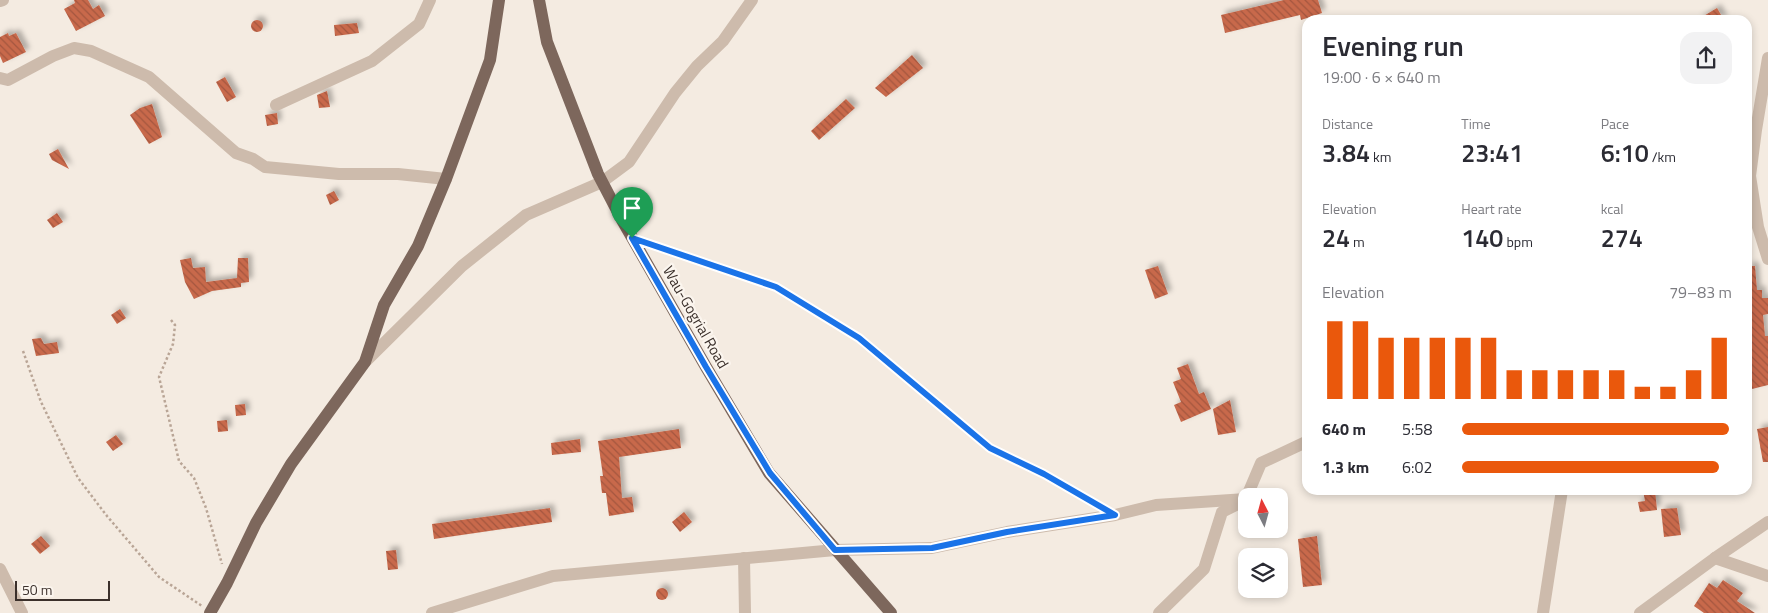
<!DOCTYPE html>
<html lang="en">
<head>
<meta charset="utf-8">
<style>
  :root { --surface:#fff; --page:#f2f2f3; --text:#2b2b33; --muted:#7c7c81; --accent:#ea580c }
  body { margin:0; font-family:"Titillium Web",sans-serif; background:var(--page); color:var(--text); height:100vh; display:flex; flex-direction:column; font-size:19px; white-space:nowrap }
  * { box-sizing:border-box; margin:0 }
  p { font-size:16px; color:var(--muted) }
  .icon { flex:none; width:28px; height:28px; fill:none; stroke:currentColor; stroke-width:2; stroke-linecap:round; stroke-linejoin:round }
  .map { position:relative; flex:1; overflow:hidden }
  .side { position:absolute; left:1302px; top:15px; width:450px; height:480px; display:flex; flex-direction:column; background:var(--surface); border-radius:15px; box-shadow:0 2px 8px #0003 }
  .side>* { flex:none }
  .needle { width:32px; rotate:354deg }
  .fabs { position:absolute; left:1238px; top:488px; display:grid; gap:10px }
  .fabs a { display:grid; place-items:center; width:50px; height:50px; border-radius:10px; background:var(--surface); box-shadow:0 2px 8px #0003; font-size:25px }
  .scale { position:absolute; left:15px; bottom:12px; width:95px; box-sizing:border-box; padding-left:5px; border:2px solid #3b302b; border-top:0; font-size:14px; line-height:18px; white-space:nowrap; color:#3b302b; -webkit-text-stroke:4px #fbf5ee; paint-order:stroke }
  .pin { position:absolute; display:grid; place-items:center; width:42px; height:42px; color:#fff; margin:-51px -21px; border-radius:50% 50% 50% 0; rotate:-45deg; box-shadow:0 0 5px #0007 }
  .pin .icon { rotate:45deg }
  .round { display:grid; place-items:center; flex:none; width:52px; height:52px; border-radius:15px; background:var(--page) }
  .headline { display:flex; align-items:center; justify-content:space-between; height:85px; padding:0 20px }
  h1 { font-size:28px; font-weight:600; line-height:38px }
  .figures { display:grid; grid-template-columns:repeat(3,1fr); gap:8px; height:85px; padding:5px 20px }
  .figures div { display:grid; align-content:center }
  .figures b { font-size:25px; font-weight:600 }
  .figures small { font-size:14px; font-weight:400 }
  .figures p { font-size:14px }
  .chart { height:140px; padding:10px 20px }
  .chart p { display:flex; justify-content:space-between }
  .chart svg { width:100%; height:90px; margin-top:5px; stroke:var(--accent); stroke-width:6 }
  ul { padding:0 20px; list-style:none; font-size:16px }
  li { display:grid; grid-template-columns:80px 60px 1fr; align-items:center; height:38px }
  li i { height:12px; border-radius:6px; background:var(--accent) }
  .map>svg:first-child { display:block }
</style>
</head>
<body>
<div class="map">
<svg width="1768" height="613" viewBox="0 0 1768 613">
  <defs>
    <pattern id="building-back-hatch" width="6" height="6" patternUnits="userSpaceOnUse" patternTransform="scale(1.25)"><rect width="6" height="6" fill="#c8694b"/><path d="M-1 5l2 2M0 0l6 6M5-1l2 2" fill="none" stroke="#a4573f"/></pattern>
    <filter id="shadow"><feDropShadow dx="4" dy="-4" stdDeviation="2.5" flood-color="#0004"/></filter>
  </defs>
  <rect width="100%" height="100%" fill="#f4ebe1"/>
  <g fill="url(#building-back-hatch)" filter="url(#shadow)">
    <path d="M 74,0 L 88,0 L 93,9 L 99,5 L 105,16 L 76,31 L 64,9 L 75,3 Z"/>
    <path d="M 1284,0 L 1318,0 L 1322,13 L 1301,20 L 1300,15 L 1225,33 L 1221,15 Z"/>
    <path d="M 1717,8 L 1724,20 L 1697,20 Z"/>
    <circle cx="257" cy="26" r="6"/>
    <path d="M 357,23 L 359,33 L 335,36 L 334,25 Z"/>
    <path d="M 8,33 L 9,36 L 16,33 L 26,52 L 3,63 L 0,56 L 0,37 Z"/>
    <path d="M 912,55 L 923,68 L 886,97 L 875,88 Z"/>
    <path d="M 225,77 L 236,97 L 227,102 L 216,82 Z"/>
    <path d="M 327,91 L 330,107 L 319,108 L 317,95 Z"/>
    <path d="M 846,99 L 855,108 L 819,140 L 811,131 Z"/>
    <path d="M 152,104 L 162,137 L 149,144 L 130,115 L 140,108 Z"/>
    <path d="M 277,113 L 278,124 L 267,126 L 265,115 Z"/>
    <path d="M 58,149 L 69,169 L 52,160 L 49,154 Z"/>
    <path d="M 334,191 L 339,200 L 330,205 L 326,195 Z"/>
    <path d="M 57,213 L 63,222 L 53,228 L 47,220 Z"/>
    <path d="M 191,258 L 193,268 L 205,267 L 206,282 L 237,278 L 238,258 L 248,258 L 249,282 L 241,283 L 241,287 L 212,291 L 194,299 L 185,282 L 180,260 Z"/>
    <path d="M 1158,266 L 1168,294 L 1155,299 L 1145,270 Z"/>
    <path d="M 1748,266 L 1755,266 L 1757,290 L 1762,290 L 1762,298 L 1768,298 L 1768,314 L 1763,315 L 1765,336 L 1768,336 L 1768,385 L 1748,390 Z"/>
    <path d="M 120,309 L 126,318 L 117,324 L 111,315 Z"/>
    <path d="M 41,338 L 44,344 L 57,342 L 59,353 L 36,356 L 32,339 Z"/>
    <path d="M 1188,364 L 1199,394 L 1204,392 L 1211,409 L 1181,422 L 1174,405 L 1181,402 L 1173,382 L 1181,379 L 1177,368 Z"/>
    <path d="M 1230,400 L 1236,432 L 1218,435 L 1213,409 Z"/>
    <path d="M 245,404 L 246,415 L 236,416 L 235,405 Z"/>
    <path d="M 227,420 L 228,431 L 218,432 L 217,421 Z"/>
    <path d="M 1768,427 L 1768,462 L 1763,462 L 1757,429 Z"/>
    <path d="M 679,429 L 681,448 L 619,457 L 622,498 L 632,497 L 634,512 L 609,516 L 606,493 L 602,493 L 600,476 L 603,476 L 598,441 Z"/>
    <path d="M 116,435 L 123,444 L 113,451 L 106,442 Z"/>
    <path d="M 580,439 L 581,452 L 552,455 L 551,443 Z"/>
    <path d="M 1643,490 L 1655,490 L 1657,510 L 1640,512 L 1638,502 L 1645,501 Z"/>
    <path d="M 550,508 L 552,522 L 434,539 L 432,524 Z"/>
    <path d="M 1677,508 L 1681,535 L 1664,537 L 1661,509 Z"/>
    <path d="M 684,512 L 692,522 L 680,532 L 672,522 Z"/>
    <path d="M 41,536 L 50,546 L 40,554 L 31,544 Z"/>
    <path d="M 1317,536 L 1322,585 L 1303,587 L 1298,539 Z"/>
    <path d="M 396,550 L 398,569 L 388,570 L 386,551 Z"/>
    <path d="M 1723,580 L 1743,593 L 1737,601 L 1755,613 L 1704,613 L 1694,606 L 1709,583 L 1717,588 Z"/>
    <circle cx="662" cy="594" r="6"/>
  </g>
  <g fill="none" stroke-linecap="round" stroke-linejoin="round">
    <g stroke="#b9a596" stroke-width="2.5" stroke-dasharray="2.5 2.5" stroke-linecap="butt">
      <path d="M 650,243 L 777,287 L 859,338 L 990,448 L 1044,474 L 1098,505"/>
      <path d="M 171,320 L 175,325 L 173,344 L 159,377 L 179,461 L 194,478 L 206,508 L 222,564"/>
      <path d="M 23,351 L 41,402 L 78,478 L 107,516 L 159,577 L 202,606"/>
    </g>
    <g stroke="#cdbbac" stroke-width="12">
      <path d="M 0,1 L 3,0"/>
      <path d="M 1768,58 L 1756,130 L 1750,176 L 1758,227 L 1768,259"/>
      <path d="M 0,78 L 8,80 L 53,56 L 74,48 L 91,51 L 149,77 L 236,153 L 253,159 L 265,167 L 339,174 L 398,174 L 446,179"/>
      <path d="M 276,105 L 372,61 L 419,24 L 430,0"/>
      <path d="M 365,362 L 462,266 L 526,215 L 602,182 L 629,162 L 675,93 L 697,66 L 723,41 L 752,0"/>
      <path d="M 1247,496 L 1261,463 L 1308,441"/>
      <path d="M 744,558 L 745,613"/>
      <path d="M 1715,558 L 1768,576"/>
      <path d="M 0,569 L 22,613"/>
      <path d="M 432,613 L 553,576 L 835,550 L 932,548 L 1007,532 L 1115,515 L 1156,505 L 1246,499"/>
      <path d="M 1159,613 L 1204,569 L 1222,512 L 1240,503"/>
      <path d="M 1543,613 L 1562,490"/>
      <path d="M 1640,613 L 1715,558 L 1768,522"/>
    </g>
    <g stroke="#7d675c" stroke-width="12">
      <path d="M 539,0 L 547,42 L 598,174 L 622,220 L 706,367 L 769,473 L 891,613"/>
      <path d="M 210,613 L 227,583 L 256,523 L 291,464 L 365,362 L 384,305 L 418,246 L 446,179 L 490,60 L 499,0"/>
    </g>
  </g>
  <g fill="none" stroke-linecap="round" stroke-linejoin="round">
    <g stroke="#fff" stroke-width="10">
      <path id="route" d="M 632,238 L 776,287 L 859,338 L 990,448 L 1044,474 L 1115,515 L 1007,532 L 932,548 L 835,550 L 770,473 L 706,367 Z"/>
    </g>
    <use href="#route" stroke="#1a73e8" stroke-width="6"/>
  </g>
  <g text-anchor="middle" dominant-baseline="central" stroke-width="4.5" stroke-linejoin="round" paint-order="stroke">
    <g font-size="15" fill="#3b302b" stroke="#fbf5ee">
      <text transform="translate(696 317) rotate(60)">Wau-Gogrial Road</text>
    </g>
  </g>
</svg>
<div class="fabs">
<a><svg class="needle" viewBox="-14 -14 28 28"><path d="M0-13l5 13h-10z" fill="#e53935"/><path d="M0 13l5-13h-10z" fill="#7c7c81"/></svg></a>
<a><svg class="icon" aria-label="layers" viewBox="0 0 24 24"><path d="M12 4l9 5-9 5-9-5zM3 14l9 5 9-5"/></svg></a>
</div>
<div class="scale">50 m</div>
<div class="pin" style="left:632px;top:238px;background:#1e9e55"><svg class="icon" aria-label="arrive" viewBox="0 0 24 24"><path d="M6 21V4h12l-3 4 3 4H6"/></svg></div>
<section class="side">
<div class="headline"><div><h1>Evening run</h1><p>19:00 · 6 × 640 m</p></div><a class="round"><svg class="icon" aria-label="share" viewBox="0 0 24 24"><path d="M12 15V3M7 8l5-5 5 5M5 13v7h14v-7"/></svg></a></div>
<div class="figures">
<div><p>Distance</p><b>3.84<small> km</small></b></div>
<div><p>Time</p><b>23:41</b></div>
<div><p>Pace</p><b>6:10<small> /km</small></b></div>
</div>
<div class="figures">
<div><p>Elevation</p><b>24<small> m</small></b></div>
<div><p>Heart rate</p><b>140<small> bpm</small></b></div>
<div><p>kcal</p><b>274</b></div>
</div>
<div class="chart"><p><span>Elevation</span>79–83 m</p>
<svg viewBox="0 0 160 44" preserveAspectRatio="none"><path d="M5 44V6M15 44V6M25 44V14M35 44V14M45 44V14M55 44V14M65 44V14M75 44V30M85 44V30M95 44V30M105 44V30M115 44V30M125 44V38M135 44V38M145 44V30M155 44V14"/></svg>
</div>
<ul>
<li><b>640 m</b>5:58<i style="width:99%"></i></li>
<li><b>1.3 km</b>6:02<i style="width:95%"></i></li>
</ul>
</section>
</div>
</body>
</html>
